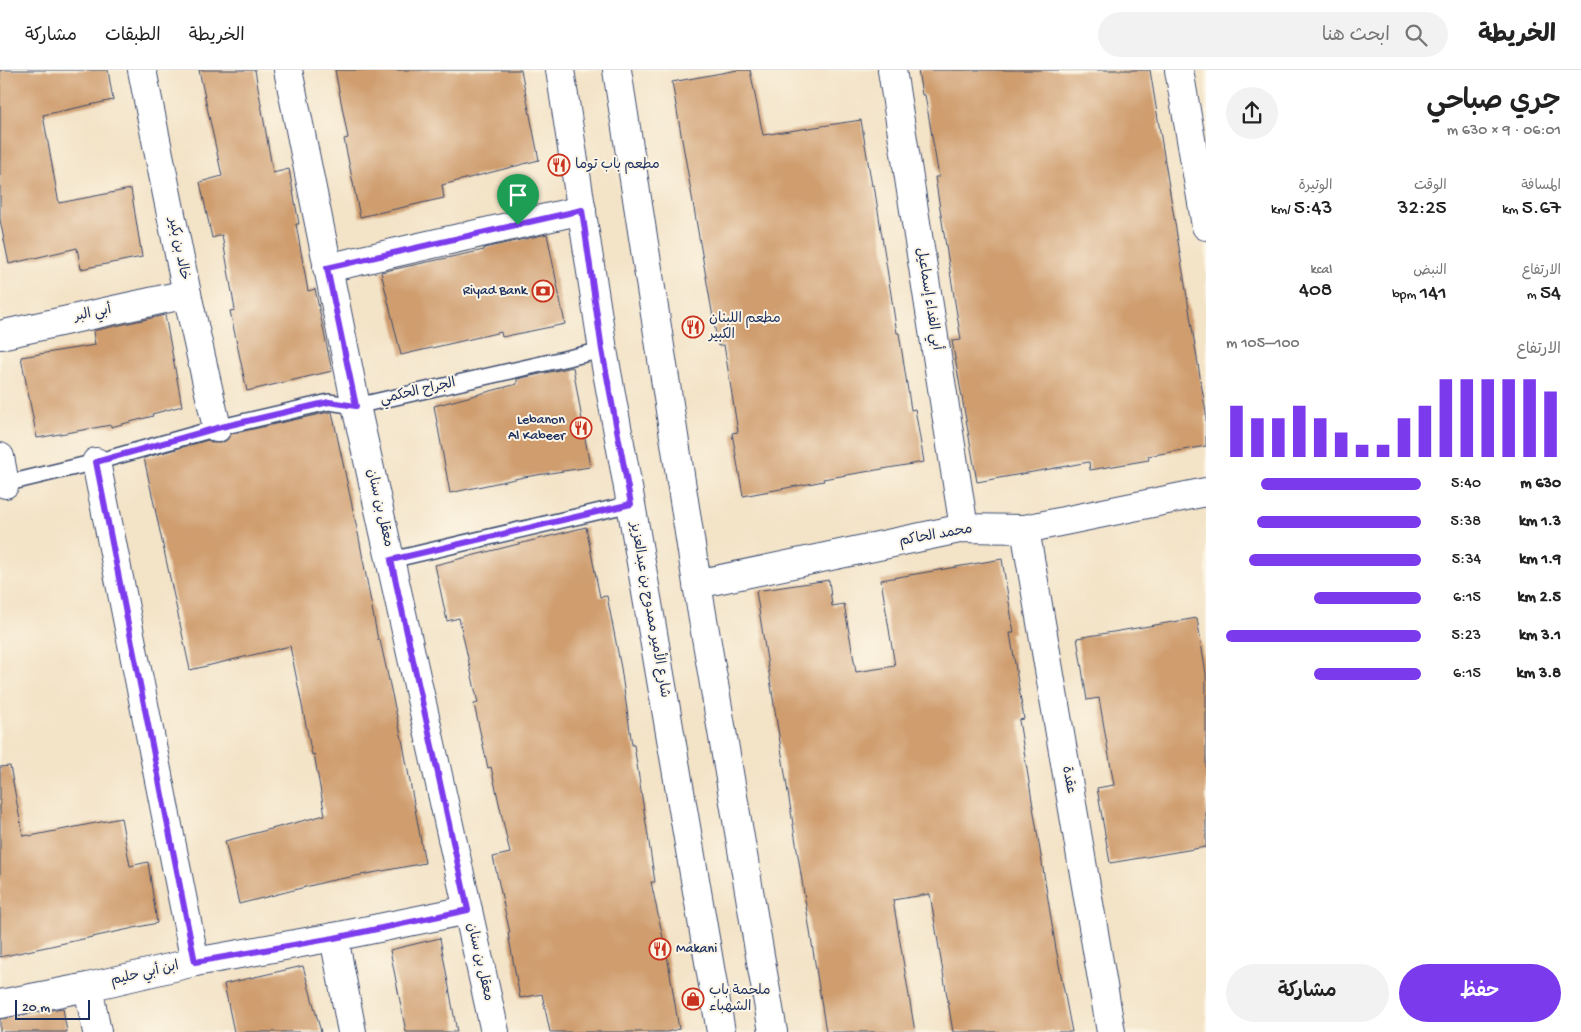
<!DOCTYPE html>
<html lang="ar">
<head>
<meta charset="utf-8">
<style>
  :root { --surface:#fff; --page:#f2f2f2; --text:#222; --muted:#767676; --line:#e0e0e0; --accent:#7c3aed }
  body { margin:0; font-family:"Gochi Hand","Playpen Sans Arabic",sans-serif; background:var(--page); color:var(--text); direction:rtl; height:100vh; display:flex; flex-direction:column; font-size:19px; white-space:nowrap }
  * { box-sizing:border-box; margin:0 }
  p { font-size:16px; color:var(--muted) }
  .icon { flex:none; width:28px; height:28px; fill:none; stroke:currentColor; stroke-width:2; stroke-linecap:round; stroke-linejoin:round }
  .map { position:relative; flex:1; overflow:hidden; direction:ltr }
  .panel { display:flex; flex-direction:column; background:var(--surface); width:375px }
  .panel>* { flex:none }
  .scale { position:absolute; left:15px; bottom:12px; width:75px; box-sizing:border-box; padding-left:5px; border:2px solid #1b2f5e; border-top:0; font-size:14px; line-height:18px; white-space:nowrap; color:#1b2f5e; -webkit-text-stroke:4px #fcf5e5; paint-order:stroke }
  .pin { position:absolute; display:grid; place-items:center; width:42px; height:42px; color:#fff; margin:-51px -21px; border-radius:50% 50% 50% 0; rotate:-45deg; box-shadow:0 0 5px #0007 }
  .pin .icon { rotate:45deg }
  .round { display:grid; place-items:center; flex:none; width:52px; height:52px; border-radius:26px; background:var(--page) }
  .headline { display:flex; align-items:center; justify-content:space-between; height:85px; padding:0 20px }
  h1 { font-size:28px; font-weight:600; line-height:38px }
  .stats { display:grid; grid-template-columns:repeat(3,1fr); gap:8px; height:85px; padding:5px 20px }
  .stats div { display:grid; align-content:center }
  .stats b { font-size:21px; font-weight:600 }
  .stats small { font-size:14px; font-weight:400 }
  .stats p { font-size:14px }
  .chart { height:140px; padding:10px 20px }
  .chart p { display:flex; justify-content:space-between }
  .chart svg { width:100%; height:90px; margin-top:5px; stroke:var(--accent); stroke-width:6 }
  .button { display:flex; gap:10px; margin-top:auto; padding:10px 20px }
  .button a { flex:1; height:58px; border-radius:30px; background:var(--accent); color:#fff; font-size:20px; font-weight:600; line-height:58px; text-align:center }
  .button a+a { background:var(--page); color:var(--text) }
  ul { padding:0 20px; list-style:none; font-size:16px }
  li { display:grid; grid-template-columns:80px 60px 1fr; align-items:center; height:38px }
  li i { height:12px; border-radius:6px; background:var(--accent) }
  header { display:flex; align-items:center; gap:30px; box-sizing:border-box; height:70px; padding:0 25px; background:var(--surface); border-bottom:1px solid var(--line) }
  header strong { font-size:24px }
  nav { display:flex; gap:28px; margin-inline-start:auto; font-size:18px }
  .search { width:350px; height:45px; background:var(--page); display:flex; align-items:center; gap:12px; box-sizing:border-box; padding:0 18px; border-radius:28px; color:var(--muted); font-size:19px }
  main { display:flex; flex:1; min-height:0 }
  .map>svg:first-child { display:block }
</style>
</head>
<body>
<header>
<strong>الخريطة</strong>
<div class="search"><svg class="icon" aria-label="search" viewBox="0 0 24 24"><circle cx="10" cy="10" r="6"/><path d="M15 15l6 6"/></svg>ابحث هنا</div>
<nav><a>الخريطة</a><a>الطبقات</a><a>مشاركة</a></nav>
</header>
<main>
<section class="panel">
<div class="headline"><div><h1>جري صباحي</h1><p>06:01 · 9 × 630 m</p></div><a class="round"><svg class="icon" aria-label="share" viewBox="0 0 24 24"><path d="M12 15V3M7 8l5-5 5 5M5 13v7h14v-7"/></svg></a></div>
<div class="stats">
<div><p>المسافة</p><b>5.67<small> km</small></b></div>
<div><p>الوقت</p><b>32:25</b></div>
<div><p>الوتيرة</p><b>5:43<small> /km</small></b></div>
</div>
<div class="stats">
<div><p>الارتفاع</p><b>54<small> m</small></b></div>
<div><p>النبض</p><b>141<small> bpm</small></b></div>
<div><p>kcal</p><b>408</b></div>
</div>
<div class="chart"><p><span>الارتفاع</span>100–105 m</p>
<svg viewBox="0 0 160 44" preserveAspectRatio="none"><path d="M5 44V19M15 44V25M25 44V25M35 44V19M45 44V25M55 44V32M65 44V38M75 44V38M85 44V25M95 44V19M105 44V6M115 44V6M125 44V6M135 44V6M145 44V6M155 44V12"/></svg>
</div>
<ul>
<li><b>630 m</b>5:40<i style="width:82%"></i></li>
<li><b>1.3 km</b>5:38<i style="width:84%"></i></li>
<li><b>1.9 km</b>5:34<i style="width:88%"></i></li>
<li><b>2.5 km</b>6:15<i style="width:55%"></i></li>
<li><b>3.1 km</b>5:23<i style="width:100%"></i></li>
<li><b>3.8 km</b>6:15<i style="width:55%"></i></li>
</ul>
<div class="button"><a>حفظ</a><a>مشاركة</a></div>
</section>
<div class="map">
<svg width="1206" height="962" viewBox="0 0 1206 962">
  <rect width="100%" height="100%" fill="#fcf5e5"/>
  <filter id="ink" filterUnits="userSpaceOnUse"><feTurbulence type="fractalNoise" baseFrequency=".02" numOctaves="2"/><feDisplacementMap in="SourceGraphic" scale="10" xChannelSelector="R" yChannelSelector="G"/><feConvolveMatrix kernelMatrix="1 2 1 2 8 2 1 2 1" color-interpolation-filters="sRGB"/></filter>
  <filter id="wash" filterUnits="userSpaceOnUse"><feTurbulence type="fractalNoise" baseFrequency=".0096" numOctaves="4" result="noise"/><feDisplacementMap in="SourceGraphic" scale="20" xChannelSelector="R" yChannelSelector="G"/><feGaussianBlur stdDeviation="1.12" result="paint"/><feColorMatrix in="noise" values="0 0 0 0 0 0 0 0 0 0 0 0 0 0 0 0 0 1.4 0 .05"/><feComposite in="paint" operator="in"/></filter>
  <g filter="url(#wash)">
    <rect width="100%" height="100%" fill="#f3e3c7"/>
    <g id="blocks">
      <g fill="#cf9d6e">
        <path d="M 0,0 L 108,0 L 113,30 L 43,45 L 57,123 L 59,133 L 131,119 L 142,187 L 81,199 L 77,178 L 9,194 L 0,150 Z"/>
        <path d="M 199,0 L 255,0 L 273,103 L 289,99 L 299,154 L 296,154 L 308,221 L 315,219 L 332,301 L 247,321 L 230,241 L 235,240 L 222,165 L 212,168 L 200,112 L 222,106 Z"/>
        <path d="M 335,0 L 521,0 L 539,90 L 442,115 L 444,128 L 360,147 L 344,69 L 348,68 Z"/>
        <path d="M 738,0 L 750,0 L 763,65 L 861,50 L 872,116 L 874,115 L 897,263 L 899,263 L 911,340 L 915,339 L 924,392 L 823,409 L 824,411 L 743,426 L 732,363 L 738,362 L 724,275 L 718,276 L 672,12 Z"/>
        <path d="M 918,0 L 1150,0 L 1206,343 L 1206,376 L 1148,386 L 1149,390 L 1090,400 L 1089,392 L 977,412 L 952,271 L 961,270 L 935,107 L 939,107 L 925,25 L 922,25 Z"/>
        <path d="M 547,164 L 565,254 L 502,267 L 501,262 L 401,285 L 381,202 L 484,180 L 484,178 Z"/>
        <path d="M 165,245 L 182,336 L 152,344 L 153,346 L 111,357 L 111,355 L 37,368 L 21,287 L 95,275 L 93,261 Z"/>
        <path d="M 573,297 L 590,397 L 524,407 L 450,423 L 434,336 L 517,314 L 517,309 Z"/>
        <path d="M 329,342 L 332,342 L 359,468 L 378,570 L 380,570 L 403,674 L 425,793 L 329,811 L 239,834 L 225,771 L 325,745 L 314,684 L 312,685 L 290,576 L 190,600 L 144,388 L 208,370 L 213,373 L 221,373 L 227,370 L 231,364 Z"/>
        <path d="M 586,457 L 600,527 L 607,526 L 621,598 L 632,675 L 634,675 L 655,812 L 651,812 L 668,891 L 679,959 L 667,962 L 550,962 L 542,924 L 520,928 L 508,863 L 510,863 L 493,787 L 510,783 L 491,697 L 488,698 L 474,634 L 478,633 L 459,548 L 447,551 L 435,495 Z"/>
        <path d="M 1002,489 L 1014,563 L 1010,563 L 1024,649 L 1019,650 L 1056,879 L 1072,962 L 953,962 L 930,824 L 893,830 L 915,962 L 826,962 L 756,521 L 829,510 L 832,536 L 844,534 L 856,602 L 895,596 L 881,510 Z"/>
        <path d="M 1197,548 L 1206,604 L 1206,777 L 1110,793 L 1097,718 L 1114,715 L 1099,628 L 1087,630 L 1077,568 Z"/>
        <path d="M 10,696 L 23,766 L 29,765 L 30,766 L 121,748 L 130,796 L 148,792 L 157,853 L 0,887 L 0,697 Z"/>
        <path d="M 440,868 L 457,962 L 406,962 L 390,880 Z"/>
        <path d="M 303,896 L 321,962 L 234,962 L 224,914 Z"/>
        <path d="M 63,938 L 67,962 L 0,962 L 0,949 Z"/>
      </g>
    </g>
  </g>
  <g filter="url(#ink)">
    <use href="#blocks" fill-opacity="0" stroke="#3b4a6e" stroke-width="1"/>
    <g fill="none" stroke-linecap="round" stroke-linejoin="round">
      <g stroke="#3b4a6e" stroke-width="18">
        <g id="lane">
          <path d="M 0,415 L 96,392 L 217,358 L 329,332 L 356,336 L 603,280"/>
          <path d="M 391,490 L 631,434"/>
        </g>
      </g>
      <g stroke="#3b4a6e" stroke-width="30">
        <g id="street">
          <path d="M 142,0 L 187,224 L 217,358"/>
          <path d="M 288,0 L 356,336 L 495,962"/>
          <path d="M 892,0 L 964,458"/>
          <path d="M 1179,0 L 1206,156"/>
          <path d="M 327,198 L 582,140"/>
          <path d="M 0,265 L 187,224"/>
          <path d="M 0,387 L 5,414"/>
          <path d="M 96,392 L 195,892"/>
          <path d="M 1025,459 L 1111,962"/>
          <path d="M 697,514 L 964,458 L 1025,459 L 1206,422"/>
          <path d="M 334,867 L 352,962"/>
          <path d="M 88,917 L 97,962"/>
          <path d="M 0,934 L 88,917 L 195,892 L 334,867 L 468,840"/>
        </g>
      </g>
      <g stroke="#3b4a6e" stroke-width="30">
        <g id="secondary">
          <path d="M 560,0 L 603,280 L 631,434 L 721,962"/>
          <path d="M 617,0 L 697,514 L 773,962"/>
        </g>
      </g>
      <use href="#lane" stroke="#fff" stroke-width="15"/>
      <use href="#street" stroke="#fff" stroke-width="28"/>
      <use href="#secondary" stroke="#fff" stroke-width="28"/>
    </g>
  </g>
  <g fill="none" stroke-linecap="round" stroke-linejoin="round" filter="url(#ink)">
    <g stroke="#fff" stroke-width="10">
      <path id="route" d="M 582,140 L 602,280 L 631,434 L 391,490 L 468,840 L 334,868 L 195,892 L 96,392 L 217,358 L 329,332 L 356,336 L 327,198 Z"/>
    </g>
    <use href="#route" stroke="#7c3aed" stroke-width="6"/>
  </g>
  <defs>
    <g id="restaurant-ring" transform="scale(1.125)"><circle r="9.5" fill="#fcf5e5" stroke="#c8321e" stroke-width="1.5"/><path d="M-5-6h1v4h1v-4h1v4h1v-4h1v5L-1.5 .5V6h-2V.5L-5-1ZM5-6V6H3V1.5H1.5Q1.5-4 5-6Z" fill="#c8321e"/></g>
    <g id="bank-ring" transform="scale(1.125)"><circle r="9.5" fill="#fcf5e5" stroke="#c8321e" stroke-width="1.5"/><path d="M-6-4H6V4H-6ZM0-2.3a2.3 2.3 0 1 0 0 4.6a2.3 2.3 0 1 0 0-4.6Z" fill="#c8321e"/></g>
    <g id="shop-ring" transform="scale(1.125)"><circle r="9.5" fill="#fcf5e5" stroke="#c8321e" stroke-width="1.5"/><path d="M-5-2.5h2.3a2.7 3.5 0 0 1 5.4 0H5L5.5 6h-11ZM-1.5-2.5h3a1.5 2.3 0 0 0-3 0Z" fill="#c8321e"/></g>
  </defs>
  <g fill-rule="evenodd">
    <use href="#restaurant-ring" x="559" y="95"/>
    <use href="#bank-ring" x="543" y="221"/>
    <use href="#restaurant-ring" x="693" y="257"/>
    <use href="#restaurant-ring" x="581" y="358"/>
    <use href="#restaurant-ring" x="660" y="879"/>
    <use href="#shop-ring" x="693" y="929"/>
  </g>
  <g text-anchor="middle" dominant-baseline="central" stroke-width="4" stroke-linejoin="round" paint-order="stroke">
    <g font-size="14" fill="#1b2f5e" stroke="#fcf5e5" text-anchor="start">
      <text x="575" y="95">مطعم باب توما</text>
      <text x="527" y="221" text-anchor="end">Riyad Bank</text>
      <text x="709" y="249">مطعم اللبنان<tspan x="709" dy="16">الكبير</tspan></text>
      <text x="565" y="350" text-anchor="end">Lebanon<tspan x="565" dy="16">Al Kabeer</tspan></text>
      <text x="676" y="879">Makani</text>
      <text x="709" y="921">ملحمة باب<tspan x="709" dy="16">الشهباء</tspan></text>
    </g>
    <g font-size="14" fill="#1b2f5e" stroke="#fcf5e5">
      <text transform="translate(178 179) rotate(79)">خالد بن بكير</text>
      <text transform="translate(928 229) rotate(81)">أبي الفداء إسماعيل</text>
      <text transform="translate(93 244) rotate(-12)">أبي البر</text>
      <text transform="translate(418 322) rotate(-13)">الجراح الحكمي</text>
      <text transform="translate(379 438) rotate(77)">معقل بن سنان</text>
      <text transform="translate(936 466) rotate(-10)">محمد الحاكم</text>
      <text transform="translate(649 540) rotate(80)">شارع الأمير ممدوح بن عبدالعزيز</text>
      <text transform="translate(1068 710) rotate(80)">عقدة</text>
      <text transform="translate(479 892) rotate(77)">معقل بن سنان</text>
      <text transform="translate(145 904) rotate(-13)">ابن أبي حليم</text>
    </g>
  </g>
</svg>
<div class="scale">20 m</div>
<div class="pin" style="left:518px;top:155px;background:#1e9e55"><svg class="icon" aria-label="arrive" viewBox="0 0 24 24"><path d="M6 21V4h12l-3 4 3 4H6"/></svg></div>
</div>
</main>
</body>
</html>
